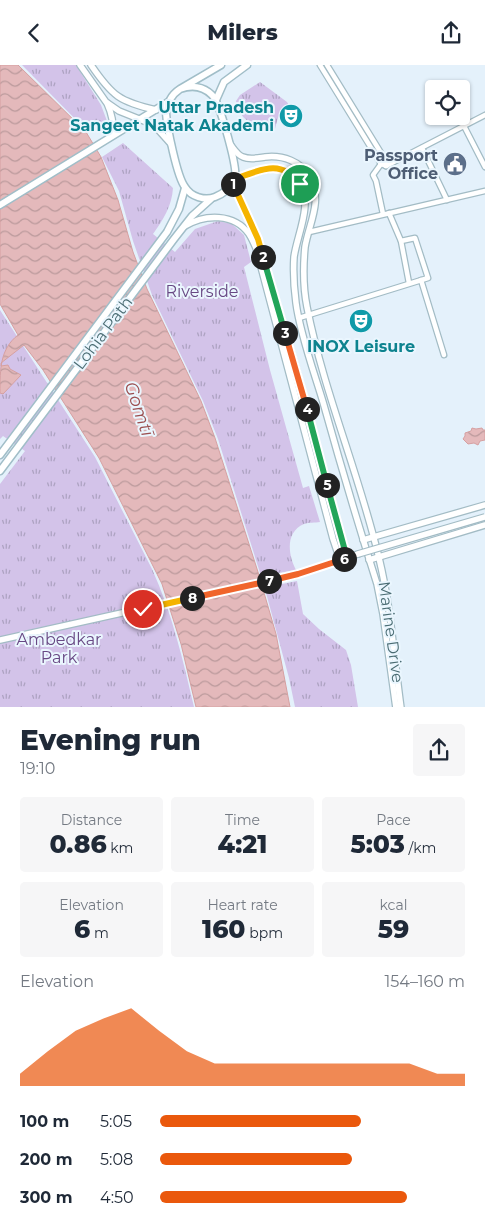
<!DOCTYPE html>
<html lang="en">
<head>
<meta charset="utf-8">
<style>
  :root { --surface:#fff; --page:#f6f6f7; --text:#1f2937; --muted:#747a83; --accent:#ea580c }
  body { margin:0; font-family:Montserrat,sans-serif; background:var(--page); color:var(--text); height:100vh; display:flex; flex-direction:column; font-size:19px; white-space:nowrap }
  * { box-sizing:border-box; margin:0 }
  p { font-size:16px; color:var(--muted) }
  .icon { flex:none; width:28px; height:28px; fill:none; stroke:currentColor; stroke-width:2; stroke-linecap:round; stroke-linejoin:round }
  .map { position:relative; height:642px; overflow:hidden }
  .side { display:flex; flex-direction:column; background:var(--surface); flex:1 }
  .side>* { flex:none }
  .fabs { position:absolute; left:425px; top:15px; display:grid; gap:10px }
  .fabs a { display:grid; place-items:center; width:45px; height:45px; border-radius:5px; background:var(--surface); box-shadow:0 1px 4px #0004; font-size:25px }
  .pin { position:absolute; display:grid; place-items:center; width:42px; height:42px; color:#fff; margin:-21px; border:2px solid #fff; border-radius:50%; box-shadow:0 1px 5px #0007 }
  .km { position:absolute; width:25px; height:25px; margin:-12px; border-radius:50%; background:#222; color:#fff; font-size:14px; line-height:25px; text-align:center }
  .round { display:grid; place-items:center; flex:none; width:52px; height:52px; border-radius:5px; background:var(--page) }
  .overview { display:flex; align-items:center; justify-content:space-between; height:85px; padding:0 20px }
  h1 { font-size:28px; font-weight:800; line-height:38px }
  .metrics { display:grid; grid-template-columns:repeat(3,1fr); gap:8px; height:85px; padding:5px 20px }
  .metrics div { display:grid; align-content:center; border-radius:5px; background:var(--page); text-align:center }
  .metrics b { font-size:25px; font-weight:800 }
  .metrics small { font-size:14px; font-weight:400 }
  .metrics p { font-size:14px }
  .chart { height:140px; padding:10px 20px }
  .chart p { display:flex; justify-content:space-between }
  .chart svg { width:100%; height:90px; margin-top:5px; fill:var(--accent); opacity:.7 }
  ul { padding:0 20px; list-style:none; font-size:16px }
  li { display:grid; grid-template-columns:80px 60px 1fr; align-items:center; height:38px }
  li i { height:12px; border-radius:6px; background:var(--accent) }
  header { display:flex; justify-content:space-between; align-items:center; height:65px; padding:0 20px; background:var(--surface); font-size:22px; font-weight:800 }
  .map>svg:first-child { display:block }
</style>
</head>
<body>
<header><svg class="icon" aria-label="back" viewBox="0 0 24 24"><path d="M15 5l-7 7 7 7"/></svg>Milers<svg class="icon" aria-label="share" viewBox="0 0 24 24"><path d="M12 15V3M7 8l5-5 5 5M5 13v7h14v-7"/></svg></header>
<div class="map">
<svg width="485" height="643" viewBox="0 0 485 643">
  <defs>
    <pattern id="park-tufts" width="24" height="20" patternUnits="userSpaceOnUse" patternTransform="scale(1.25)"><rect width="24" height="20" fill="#d3c3e9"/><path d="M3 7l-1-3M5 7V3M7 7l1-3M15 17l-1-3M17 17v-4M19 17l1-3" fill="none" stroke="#ada2c1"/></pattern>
    <pattern id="water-waves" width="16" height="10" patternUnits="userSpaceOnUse" patternTransform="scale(1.25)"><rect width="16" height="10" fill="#e4b9bb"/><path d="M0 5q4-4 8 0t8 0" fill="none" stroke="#bb9a9c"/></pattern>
  </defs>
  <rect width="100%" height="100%" fill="#e4f1fb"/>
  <g fill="url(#park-tufts)">
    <path d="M 22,0 L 76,0 L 101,40 L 107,56 L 87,66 Z"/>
    <path d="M 260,17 L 287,37 L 290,42 C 278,45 278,54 275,64 C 256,61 240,58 236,36 L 240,30 Z"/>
    <path d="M 123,78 L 173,123 C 172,141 163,155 153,169 L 175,187 L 195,164 L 218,156 L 232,159 L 244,170 L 251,197 L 244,202 L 270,305 L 303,423 L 309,421 L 320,457 C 315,458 309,457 304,459 C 285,467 288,490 296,505 L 261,511 L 218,374 L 203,336 L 152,230 L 133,176 L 119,126 L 102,92 Z"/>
    <path d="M 0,245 L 95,392 L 152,504 C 172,548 183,595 194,642 L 0,642 L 0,419 L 25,386 L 3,371 L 0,374 Z"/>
    <path d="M 297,516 L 303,549 L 319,564 L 346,585 L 351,600 L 358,642 L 295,642 L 289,613 L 265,524 L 267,522 Z"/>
  </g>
  <g fill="url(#water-waves)" stroke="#d6a0a1">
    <path d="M 0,0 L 18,0 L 86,67 L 101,92 L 118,135 L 133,187 L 147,224 L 201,336 L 215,373 L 258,507 L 276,569 L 290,642 L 196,642 L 181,579 L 162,519 L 99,393 L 43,305 L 24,280 L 1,298 L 1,301 L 8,300 L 10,304 L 21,310 L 3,329 L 0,328 C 0,304 0,284 18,270 L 0,239 Z"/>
    <path d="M 472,363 L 476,364 L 482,363 L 483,365 L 485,365 L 485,375 L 480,376 L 478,380 L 474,378 L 468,379 L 463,374 L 465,371 L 465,368 L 471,366 Z"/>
  </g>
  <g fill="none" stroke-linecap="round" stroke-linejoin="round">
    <g stroke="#a3bcc5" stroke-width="7">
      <g id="minor">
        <path d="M 320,0 L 381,99 L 386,101"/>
        <path d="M 327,0 L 386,96 L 386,101"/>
        <path d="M 464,61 L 485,102"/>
        <path d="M 422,83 L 447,135"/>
        <path d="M 381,99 L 373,110 L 376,116 L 383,149"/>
        <path d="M 386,101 L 485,50"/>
        <path d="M 389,148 L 401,176 L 409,218"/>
        <path d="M 309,167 L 485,126"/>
        <path d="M 421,215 L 444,290"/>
        <path d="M 299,253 L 428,213 L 415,173 L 401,176"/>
      </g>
    </g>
    <g stroke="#a3bcc5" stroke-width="8">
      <g id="tertiary">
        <path d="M 80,0 L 106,37 L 119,46 L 154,60 L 171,79"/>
        <path d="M 91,0 C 112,31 120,37 156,45"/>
        <path d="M 107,38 C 112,49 114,58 113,70"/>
        <path d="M 230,79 C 234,84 237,90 243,92 C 250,95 258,93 265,92 C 282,90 302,96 310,113 C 323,136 309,158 305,182 C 303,203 303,222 307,242 C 324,328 359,408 379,493 C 391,542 394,593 401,643"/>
        <path d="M 235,114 C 256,107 284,93 300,118 C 313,139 297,170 294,192 C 293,207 294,223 296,238 C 300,269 314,307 323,337 C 340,398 358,459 377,519 L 383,549 L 396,643"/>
        <path d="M 233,118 L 258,174 L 297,307 L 347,493"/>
        <path d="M 185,161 C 205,149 234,148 249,169 C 252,173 254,179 256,183 L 333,474 L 340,495"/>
        <path d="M 363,475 L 485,440"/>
        <path d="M 369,495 L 485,460"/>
        <path d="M 0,575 L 297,509 L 358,489"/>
      </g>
    </g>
    <g stroke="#a1bec8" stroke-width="9">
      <g id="secondary">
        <path d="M 180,24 C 191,20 203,21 212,30 C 220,38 238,103 235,114 C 232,122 223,129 215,132 C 205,136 191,132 185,122 C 177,112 167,62 166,48 C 168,37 171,30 180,24 L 221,0"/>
        <path d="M 216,35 L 224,17 L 247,0"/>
        <path d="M 0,140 L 168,37"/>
        <path d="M 0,390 L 167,167 L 179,144 L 185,123"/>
        <path d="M 0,406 L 174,174 L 192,151 L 211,134"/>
      </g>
    </g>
    <use href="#minor" stroke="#fff" stroke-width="4.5"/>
    <use href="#tertiary" stroke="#fff" stroke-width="5.5"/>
    <use href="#secondary" stroke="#fff" stroke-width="6"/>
    <g stroke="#a3bcc5" stroke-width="8" stroke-linecap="butt">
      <path id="tertiary-bridge" d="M 358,489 L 485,452"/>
    </g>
    <use href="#tertiary-bridge" stroke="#fff" stroke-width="5.5"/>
  </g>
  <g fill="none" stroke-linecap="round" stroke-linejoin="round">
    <g stroke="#fff" stroke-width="10">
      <path id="split-1" d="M 233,119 L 235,114 C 260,105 281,93 300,119"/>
    </g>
    <g stroke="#fff" stroke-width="10">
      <path id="split-2" d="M 233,119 L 258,174 L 263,192"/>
    </g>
    <g stroke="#fff" stroke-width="10">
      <path id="split-3" d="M 263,192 L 285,268"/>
    </g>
    <g stroke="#fff" stroke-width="10">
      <path id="split-4" d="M 285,268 L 307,344"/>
    </g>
    <g stroke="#fff" stroke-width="10">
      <path id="split-5" d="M 307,344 L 327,420"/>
    </g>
    <g stroke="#fff" stroke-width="10">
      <path id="split-6" d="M 327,420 L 347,493 L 344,494"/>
    </g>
    <g stroke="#fff" stroke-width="10">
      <path id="split-7" d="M 269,516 L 298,509 L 344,494"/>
    </g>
    <g stroke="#fff" stroke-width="10">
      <path id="split-8" d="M 192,533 L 269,516"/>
    </g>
    <g stroke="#fff" stroke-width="10">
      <path id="split-9" d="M 143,544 L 192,533"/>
    </g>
    <use href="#split-1" stroke="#f5b400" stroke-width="6"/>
    <use href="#split-2" stroke="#f5b400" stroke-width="6"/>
    <use href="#split-3" stroke="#22a559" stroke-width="6"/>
    <use href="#split-4" stroke="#f0652b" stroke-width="6"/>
    <use href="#split-5" stroke="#22a559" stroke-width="6"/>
    <use href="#split-6" stroke="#22a559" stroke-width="6"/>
    <use href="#split-7" stroke="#f0652b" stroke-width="6"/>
    <use href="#split-8" stroke="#f0652b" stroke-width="6"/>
    <use href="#split-9" stroke="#f5b400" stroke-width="6"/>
  </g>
  <defs>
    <g id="theatre-disc" transform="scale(1.25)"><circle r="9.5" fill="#0f9aa8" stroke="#eaf6fe"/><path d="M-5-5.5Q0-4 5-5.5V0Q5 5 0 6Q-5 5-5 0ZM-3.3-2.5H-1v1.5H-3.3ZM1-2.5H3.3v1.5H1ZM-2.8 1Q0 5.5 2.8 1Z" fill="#fff"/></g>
    <g id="civic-disc" transform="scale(1.25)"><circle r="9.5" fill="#5c6f8a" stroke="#eaf6fe"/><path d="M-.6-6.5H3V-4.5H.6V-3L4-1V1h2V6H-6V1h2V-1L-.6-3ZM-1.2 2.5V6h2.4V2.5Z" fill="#fff"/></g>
  </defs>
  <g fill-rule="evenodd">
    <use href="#theatre-disc" x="291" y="51"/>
    <use href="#civic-disc" x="455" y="99"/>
    <use href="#theatre-disc" x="361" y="256"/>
  </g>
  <g text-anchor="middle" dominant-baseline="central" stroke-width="4" stroke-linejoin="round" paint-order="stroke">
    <g font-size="16" font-weight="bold" fill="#0d838f" stroke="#eaf6fe" text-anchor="end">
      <text x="274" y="42">Uttar Pradesh<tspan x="274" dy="18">Sangeet Natak Akademi</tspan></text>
      <text x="361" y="281" text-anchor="middle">INOX Leisure</text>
    </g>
    <g font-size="16" font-weight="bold" fill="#4e5e75" stroke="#eaf6fe" text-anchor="end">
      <text x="438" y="90">Passport<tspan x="438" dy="18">Office</tspan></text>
    </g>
    <g font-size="16" fill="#684884" stroke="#eaf6fe">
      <text x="202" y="226">Riverside</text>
      <text x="59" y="574">Ambedkar<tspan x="59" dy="18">Park</tspan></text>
    </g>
    <g font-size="16" fill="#4a6c73" stroke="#eaf6fe">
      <text transform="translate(103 268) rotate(-53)">Lohia Path</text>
      <text transform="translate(391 567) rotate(82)">Marine Drive</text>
    </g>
    <g font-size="18" font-style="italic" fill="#9b4e4f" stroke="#eaf6fe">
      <text transform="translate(139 344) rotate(71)">Gomtī</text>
    </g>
  </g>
</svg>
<div class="fabs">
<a><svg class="icon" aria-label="locate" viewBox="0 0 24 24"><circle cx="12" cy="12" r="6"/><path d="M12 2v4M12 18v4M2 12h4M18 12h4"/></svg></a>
</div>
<div class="pin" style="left:300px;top:119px;background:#1e9e55"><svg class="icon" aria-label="arrive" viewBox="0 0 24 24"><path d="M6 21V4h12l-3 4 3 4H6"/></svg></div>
<div class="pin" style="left:143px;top:544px;background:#d93025"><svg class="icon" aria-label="check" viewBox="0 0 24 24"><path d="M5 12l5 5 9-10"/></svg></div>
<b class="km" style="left:233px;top:119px">1</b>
<b class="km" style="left:263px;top:192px">2</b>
<b class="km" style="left:285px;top:268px">3</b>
<b class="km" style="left:307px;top:344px">4</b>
<b class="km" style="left:327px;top:420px">5</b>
<b class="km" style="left:344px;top:494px">6</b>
<b class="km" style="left:269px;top:516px">7</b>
<b class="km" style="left:192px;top:533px">8</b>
</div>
<section class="side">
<div class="overview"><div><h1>Evening run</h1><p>19:10</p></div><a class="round"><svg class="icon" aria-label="share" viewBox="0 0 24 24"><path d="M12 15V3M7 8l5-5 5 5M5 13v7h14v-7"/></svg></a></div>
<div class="metrics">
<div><p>Distance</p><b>0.86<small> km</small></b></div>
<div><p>Time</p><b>4:21</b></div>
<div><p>Pace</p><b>5:03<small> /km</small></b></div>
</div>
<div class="metrics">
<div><p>Elevation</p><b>6<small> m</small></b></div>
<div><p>Heart rate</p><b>160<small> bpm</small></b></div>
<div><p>kcal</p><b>59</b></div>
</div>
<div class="chart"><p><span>Elevation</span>154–160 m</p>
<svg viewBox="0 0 160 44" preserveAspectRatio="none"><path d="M0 44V38L10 27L20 17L30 11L40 6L50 17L60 27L70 33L80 33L90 33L100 33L110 33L120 33L130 33L140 33L150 38L160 38V44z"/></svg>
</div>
<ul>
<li><b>100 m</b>5:05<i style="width:66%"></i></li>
<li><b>200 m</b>5:08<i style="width:63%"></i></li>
<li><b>300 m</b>4:50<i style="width:81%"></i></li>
</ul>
</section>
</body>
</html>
